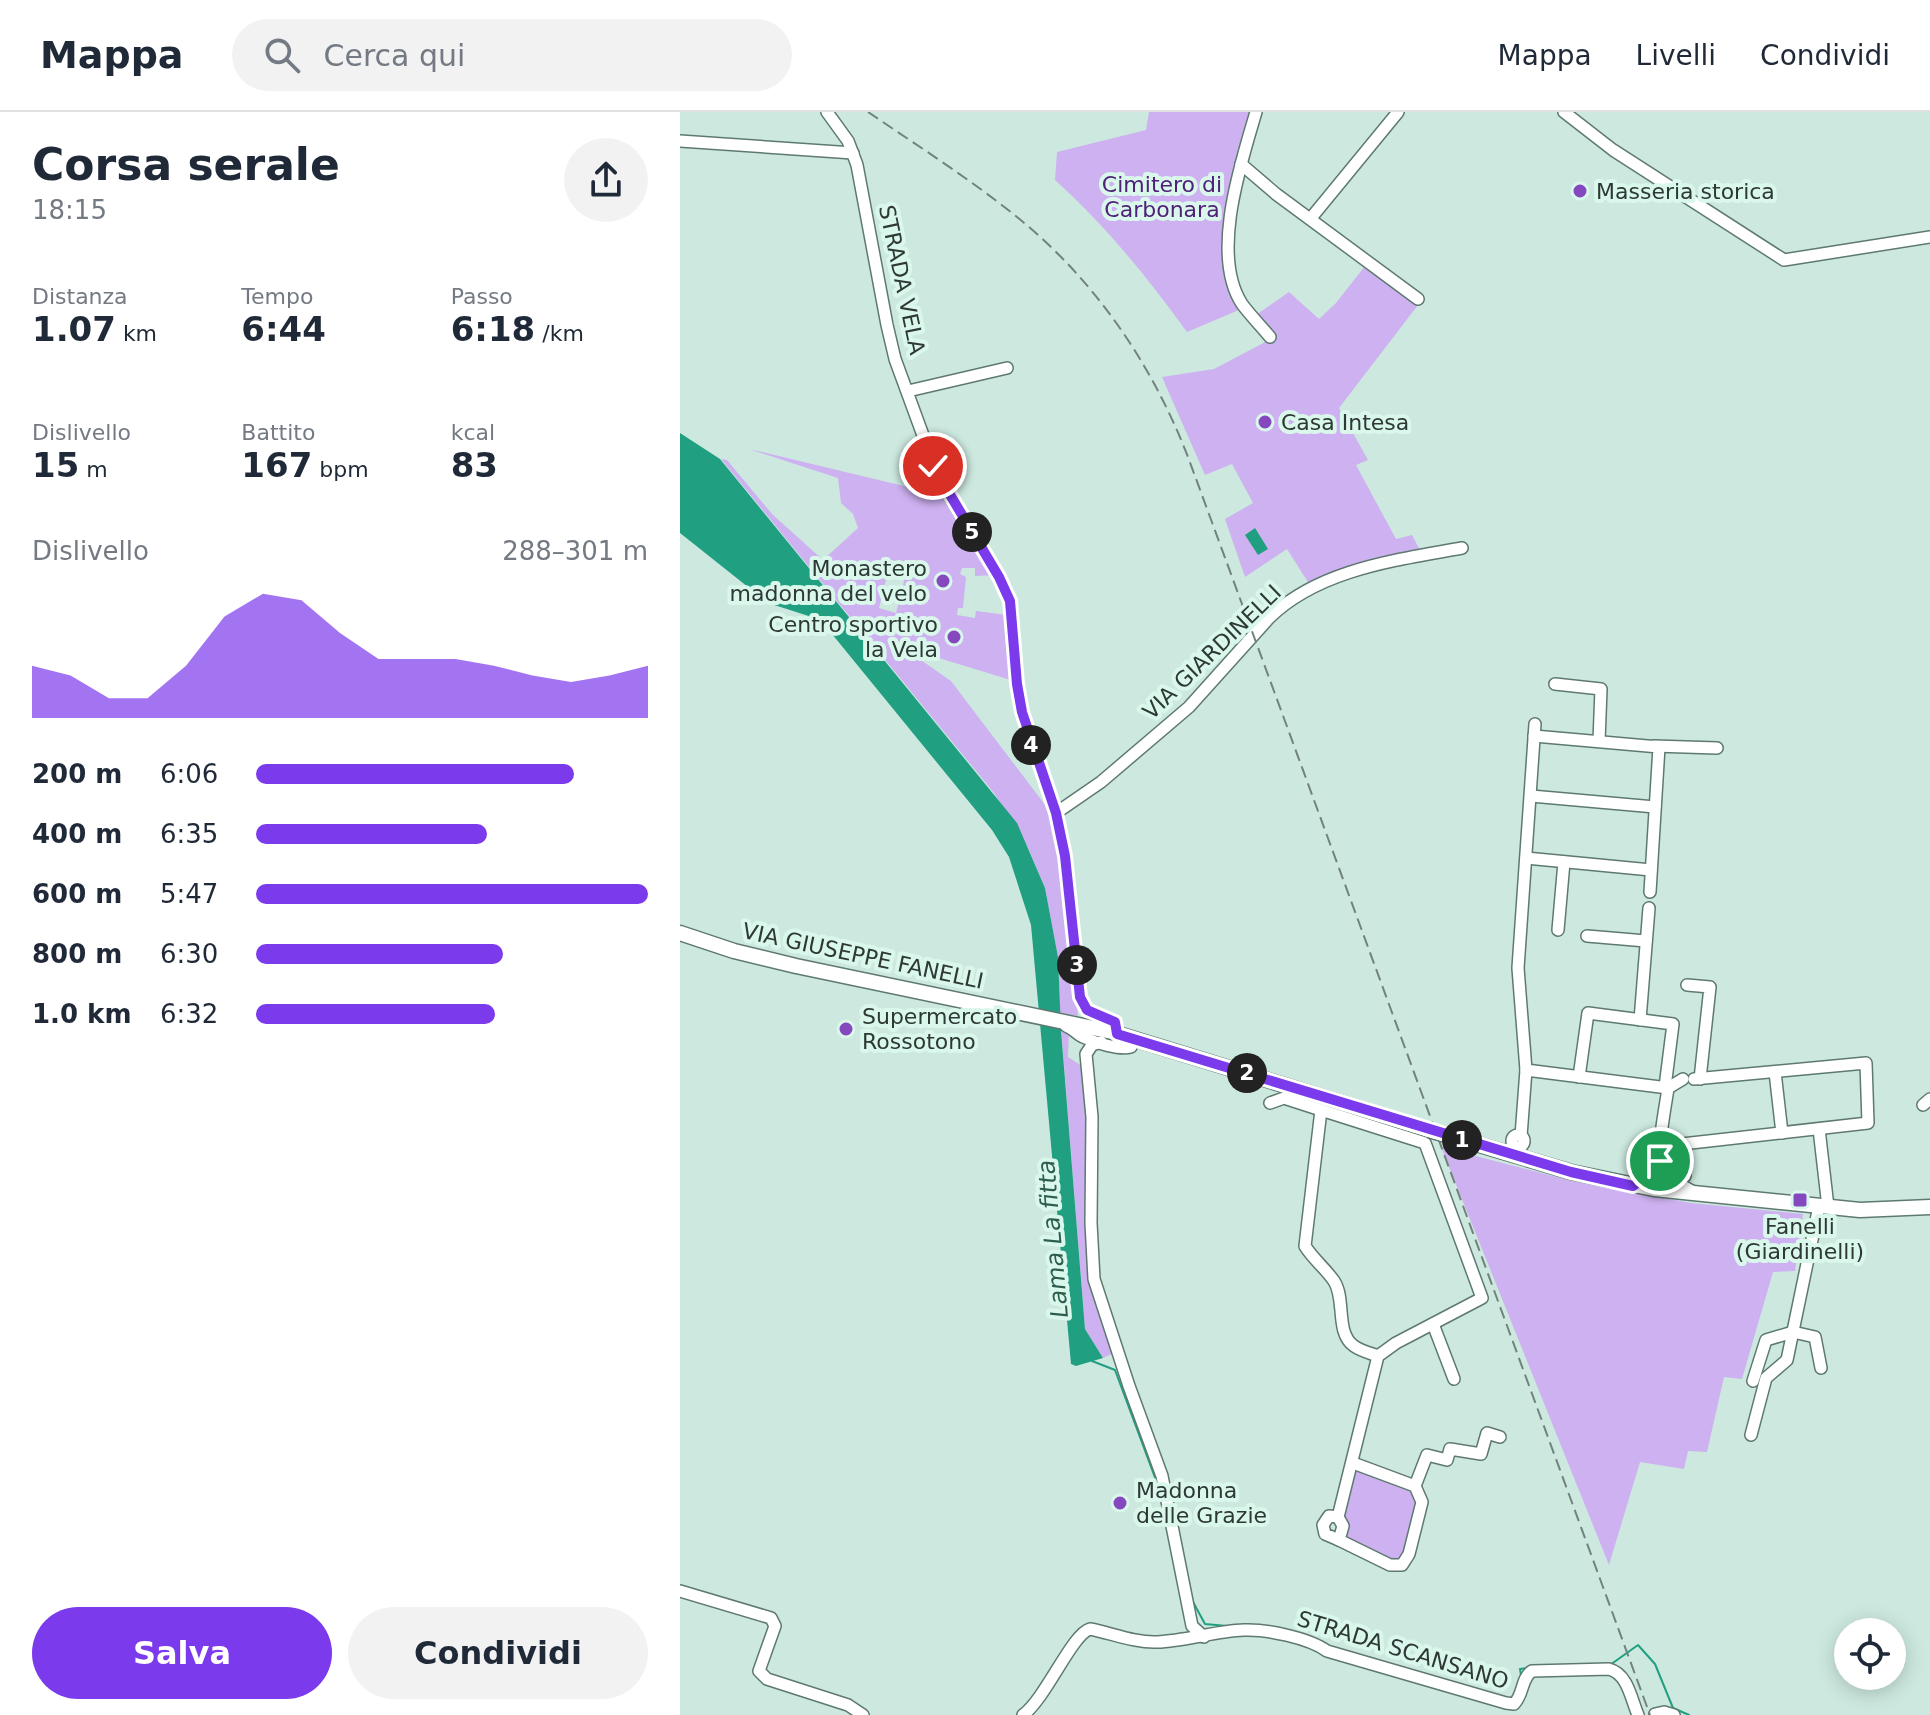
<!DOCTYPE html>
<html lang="it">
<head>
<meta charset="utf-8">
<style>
  :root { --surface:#fff; --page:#f2f2f3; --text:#1f2937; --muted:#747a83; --line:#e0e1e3; --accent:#7c3aed }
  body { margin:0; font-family:"DejaVu Sans",sans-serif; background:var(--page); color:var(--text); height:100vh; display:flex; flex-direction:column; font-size:30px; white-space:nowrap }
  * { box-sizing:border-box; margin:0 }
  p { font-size:26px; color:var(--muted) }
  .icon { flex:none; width:44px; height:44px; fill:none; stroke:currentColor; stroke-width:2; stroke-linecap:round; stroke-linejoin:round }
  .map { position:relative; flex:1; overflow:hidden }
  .panel { display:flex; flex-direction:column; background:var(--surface); width:680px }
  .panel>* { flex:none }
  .controls { position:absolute; left:1154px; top:1506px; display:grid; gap:16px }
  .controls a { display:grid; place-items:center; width:72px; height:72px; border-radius:50%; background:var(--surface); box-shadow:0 4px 20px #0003; font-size:40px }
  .pin { position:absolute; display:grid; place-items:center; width:68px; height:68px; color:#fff; margin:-34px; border:4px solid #fff; border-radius:50%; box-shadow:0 2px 8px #0007 }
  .km { position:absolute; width:40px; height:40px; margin:-20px; border-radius:50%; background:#222; color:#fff; font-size:22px; line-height:40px; text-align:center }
  .round { display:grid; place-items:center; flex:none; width:84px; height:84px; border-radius:42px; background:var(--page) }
  .head { display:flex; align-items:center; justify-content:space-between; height:136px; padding:0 32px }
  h1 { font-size:44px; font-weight:700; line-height:60px }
  .metrics { display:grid; grid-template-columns:repeat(3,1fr); gap:12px; height:136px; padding:8px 32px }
  .metrics div { display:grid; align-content:center }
  .metrics b { font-size:34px; font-weight:700 }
  .metrics small { font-size:22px; font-weight:400 }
  .metrics p { font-size:22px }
  .chart { height:224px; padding:16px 32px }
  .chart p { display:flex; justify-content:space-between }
  .chart svg { width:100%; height:144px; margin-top:8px; fill:var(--accent); opacity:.7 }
  .button { display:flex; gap:16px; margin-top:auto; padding:16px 32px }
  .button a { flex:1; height:92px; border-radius:48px; background:var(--accent); color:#fff; font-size:32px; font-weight:700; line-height:92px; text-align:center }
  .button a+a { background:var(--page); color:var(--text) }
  ul { padding:0 32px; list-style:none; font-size:26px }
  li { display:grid; grid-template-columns:128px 96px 1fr; align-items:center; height:60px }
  li i { height:20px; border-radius:10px; background:var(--accent) }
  header { display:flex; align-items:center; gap:48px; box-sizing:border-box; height:112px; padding:0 40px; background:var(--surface); border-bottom:2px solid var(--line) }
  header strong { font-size:38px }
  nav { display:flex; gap:44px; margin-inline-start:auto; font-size:28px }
  .search { width:560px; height:72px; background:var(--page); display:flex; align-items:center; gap:20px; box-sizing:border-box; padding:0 28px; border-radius:44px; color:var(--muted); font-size:30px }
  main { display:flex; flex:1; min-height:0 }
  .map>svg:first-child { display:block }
</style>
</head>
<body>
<header>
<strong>Mappa</strong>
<div class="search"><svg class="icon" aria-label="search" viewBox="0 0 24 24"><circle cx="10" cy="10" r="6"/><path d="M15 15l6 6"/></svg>Cerca qui</div>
<nav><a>Mappa</a><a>Livelli</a><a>Condividi</a></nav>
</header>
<main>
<section class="panel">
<div class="head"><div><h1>Corsa serale</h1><p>18:15</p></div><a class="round"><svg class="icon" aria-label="share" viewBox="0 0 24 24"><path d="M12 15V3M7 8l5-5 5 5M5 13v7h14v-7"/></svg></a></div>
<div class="metrics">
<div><p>Distanza</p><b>1.07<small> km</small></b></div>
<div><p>Tempo</p><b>6:44</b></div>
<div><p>Passo</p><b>6:18<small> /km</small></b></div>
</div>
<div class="metrics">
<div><p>Dislivello</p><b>15<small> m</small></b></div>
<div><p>Battito</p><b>167<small> bpm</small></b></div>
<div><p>kcal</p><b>83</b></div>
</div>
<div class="chart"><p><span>Dislivello</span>288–301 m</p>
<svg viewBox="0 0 160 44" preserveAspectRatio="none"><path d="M0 44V28L10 31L20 38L30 38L40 28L50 13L60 6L70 8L80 18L90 26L100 26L110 26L120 28L130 31L140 33L150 31L160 28V44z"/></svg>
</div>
<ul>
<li><b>200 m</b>6:06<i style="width:81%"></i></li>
<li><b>400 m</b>6:35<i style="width:59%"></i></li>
<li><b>600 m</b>5:47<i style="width:100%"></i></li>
<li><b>800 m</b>6:30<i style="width:63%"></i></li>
<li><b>1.0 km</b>6:32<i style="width:61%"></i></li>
</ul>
<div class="button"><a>Salva</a><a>Condividi</a></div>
</section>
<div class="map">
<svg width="1250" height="1603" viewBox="0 0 1250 1603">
  <rect width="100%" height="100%" fill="#cde9df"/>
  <g fill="#cdb1f0" fill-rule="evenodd">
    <path d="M 469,0 L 573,0 L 549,88 L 546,163 L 559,198 L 507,220 C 468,166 425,113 375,68 L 377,40 L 466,18 Z"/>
    <path d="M 685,154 L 738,193 L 659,296 L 688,348 L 676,353 L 716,427 L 732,423 L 742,442 L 631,475 L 607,437 L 565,465 L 545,407 L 573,391 L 552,352 L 525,363 L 482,265 L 534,257 L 591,227 L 576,203 L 609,180 L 639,207 L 656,191 Z"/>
    <path d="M 69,337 L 228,375 L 268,389 L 317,463 L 295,464 L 295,456 L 282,456 L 280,462 L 286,465 L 283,496 L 278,496 L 277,503 L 295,506 L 296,499 L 327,503 L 334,569 L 229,537 L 228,539 L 271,569 L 372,702 L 381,748 L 398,904 L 380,901 L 378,845 L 365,776 L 348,736 L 314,681 L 41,347 L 47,348 L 92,402 L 143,448 L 178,416 L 173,402 L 161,391 L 158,366 ZM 209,456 L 226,461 L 216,501 L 199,496 Z"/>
    <path d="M 381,915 L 389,917 L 388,945 L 405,956 L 409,1005 L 410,1166 L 434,1241 L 423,1246 L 405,1217 Z"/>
    <path d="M 761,1035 L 888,1068 L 1011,1091 L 1123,1102 L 1115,1159 L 1093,1160 L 1062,1267 L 1044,1265 L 1027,1340 L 1008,1339 L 1004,1357 L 960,1350 L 929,1453 Z"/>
    <path d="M 674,1356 L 731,1377 L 740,1389 L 723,1447 L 710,1449 L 663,1424 L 667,1409 L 662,1404 Z"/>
  </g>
  <g fill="#209f81">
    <path d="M 0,321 L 40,347 L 337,711 L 365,776 L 378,845 L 381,918 L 405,1217 L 423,1246 L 396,1254 L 391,1252 L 351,813 L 329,745 L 312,718 L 143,511 L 138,507 L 88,491 L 0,421 Z"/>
    <path d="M 575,416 L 588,437 L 578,443 L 565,423 Z"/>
  </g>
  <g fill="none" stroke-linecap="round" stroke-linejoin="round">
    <g stroke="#209f81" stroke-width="2">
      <path d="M 412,1249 L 435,1258 L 480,1379"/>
      <path d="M 512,1488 L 525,1512 L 547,1514"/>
      <path d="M 930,1553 L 958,1533 L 975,1552 L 993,1596 L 1009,1603"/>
      <path d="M 841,1563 L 840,1557 L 847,1556"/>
    </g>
    <g stroke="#5e7970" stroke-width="14">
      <g id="minor">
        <path d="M 147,0 L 168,29 L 177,53 L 207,213 L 215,247 L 259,367 L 319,465 L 330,489 L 337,572 L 342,600 L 376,701 L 385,744 L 400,885 L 407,898 L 435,910 L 437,922"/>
        <path d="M 576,0 C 561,51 530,143 562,192 C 570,203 581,214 590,225"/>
        <path d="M 884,0 L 933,38 L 1104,148 L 1250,125"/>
        <path d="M 0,29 L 173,41"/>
        <path d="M 561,52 L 596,82 L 738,187"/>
        <path d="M 631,106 L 718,0"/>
        <path d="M 228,279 L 327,256"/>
        <path d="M 875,572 L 921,577 L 919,629"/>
        <path d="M 855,612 L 838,856 L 846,958 L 988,976 L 1003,967"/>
        <path d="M 854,624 L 979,635 L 970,780"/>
        <path d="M 974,634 L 1037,636"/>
        <path d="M 851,684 L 975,695"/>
        <path d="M 376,701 L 421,670 L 509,595 L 589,506 C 639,457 717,448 782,436"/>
        <path d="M 846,746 L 971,758"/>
        <path d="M 878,818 L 884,750"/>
        <path d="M 907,824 L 966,829"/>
        <path d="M 1007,873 L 1030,875 L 1020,967"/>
        <path d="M 960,908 L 969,796"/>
        <path d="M 386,914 C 394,917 396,922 403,925 C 416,931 439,938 451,935 L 454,927"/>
        <path d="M 421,930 L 412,933 L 406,942 L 412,1005 L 411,1111 L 414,1167 L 449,1274 L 482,1364 L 512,1514 L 524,1525"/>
        <path d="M 1095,960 L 1102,1021"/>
        <path d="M 899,965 L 908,901 L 993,912 L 985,975"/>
        <path d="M 988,976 C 986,992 976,1040 981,1053 C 986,1066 1004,1074 1015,1081"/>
        <path d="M 590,991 L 604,986 L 641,998 L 625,1134 C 633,1147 645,1156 654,1169 C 666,1187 655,1221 674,1234 C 681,1239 690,1241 698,1244"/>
        <path d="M 1243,993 L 1250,987"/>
        <path d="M 641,998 L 745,1031 L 802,1186 L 716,1231 L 698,1244 L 658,1405 L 649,1404 L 643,1413 L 645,1422 L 659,1428"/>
        <path d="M 1139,1017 L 1148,1095"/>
        <circle cx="838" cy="1029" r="6"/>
        <path d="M 841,1024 L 846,958"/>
        <path d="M 1005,1064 L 1002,1032 L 1188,1011 L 1186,951 L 1014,967"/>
        <path d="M 953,1074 L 972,1059 L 980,1044"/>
        <path d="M 753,1212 L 774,1267"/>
        <path d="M 1073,1269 L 1086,1228 L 1113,1220 L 1135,1225 L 1141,1256"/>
        <path d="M 1071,1323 L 1086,1266 L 1107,1248 L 1139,1094"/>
        <path d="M 735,1374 L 747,1343 L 767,1348 L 770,1337 L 801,1342 L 807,1321 L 820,1325"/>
        <path d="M 658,1405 L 663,1414 L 659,1428 L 710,1453 L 722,1453 L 729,1442 L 742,1390 L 735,1374 L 673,1351"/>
        <path d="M 0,1479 L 91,1506 L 95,1514 L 79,1559 L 87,1567 L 168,1593 L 183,1603"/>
        <path d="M 975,1602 L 984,1600 L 994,1603"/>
        <path d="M 343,1603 C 366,1586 392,1522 410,1517 C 431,1521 455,1531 477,1530 C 506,1529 535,1519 564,1518 C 586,1517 629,1526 647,1539 L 826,1591 L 834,1592 C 844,1582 841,1566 852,1559 L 929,1557 C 948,1562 951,1587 958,1603"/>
      </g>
    </g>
    <g stroke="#5e7970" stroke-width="17">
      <g id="major">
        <path d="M 0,821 L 54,839 L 116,854 L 432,920 L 749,1018"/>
        <path d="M 763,1022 L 891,1060 L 974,1077 L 1180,1098 L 1250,1095"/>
      </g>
    </g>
    <use href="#minor" stroke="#fff" stroke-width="11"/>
    <use href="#major" stroke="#fff" stroke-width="14"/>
    <path stroke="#70837c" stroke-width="2" stroke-dasharray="12 6" stroke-linecap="butt" d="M 188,0 C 238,34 290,67 337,105 C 415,168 472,252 508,345 L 970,1603"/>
    <g stroke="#5e7970" stroke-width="17" stroke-linecap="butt">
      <path id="major-bridge" d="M 749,1018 L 763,1022"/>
    </g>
    <use href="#major-bridge" stroke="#fff" stroke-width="14"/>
  </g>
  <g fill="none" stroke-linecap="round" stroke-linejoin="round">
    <g stroke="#fff" stroke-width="16">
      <path id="route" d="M 253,354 L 319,465 L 330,489 L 337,572 L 342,600 L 376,701 L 385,744 L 400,885 L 407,898 L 435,910 L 437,922 L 891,1060 L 953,1074 L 972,1059 L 980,1043 L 980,1049"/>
    </g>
    <use href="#route" stroke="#7c3aed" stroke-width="10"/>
  </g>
  <g fill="#8548be" stroke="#daf7ec" stroke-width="3">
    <circle cx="900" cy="79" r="8"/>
    <circle cx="585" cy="310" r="8"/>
    <circle cx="263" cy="469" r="8"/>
    <circle cx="274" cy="525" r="8"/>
    <circle cx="166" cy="917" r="8"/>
    <rect x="1112" y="1080" width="16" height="16" rx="4"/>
    <circle cx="440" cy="1391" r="8"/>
  </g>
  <g text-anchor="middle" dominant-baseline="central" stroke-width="8" stroke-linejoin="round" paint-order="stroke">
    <g font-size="22" fill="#51217a" stroke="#daf7ec">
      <text x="482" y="72">Cimitero di<tspan x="482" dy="25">Carbonara</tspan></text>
    </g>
    <g font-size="22" fill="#2e3935" stroke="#daf7ec" text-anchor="start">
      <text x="916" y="79">Masseria storica</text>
      <text x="601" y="310">Casa Intesa</text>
      <text x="247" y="456" text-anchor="end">Monastero<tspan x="247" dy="25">madonna del velo</tspan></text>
      <text x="258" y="512" text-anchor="end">Centro sportivo<tspan x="258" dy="25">la Vela</tspan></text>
      <text x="182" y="904">Supermercato<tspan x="182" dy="25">Rossotono</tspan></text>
      <text x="1120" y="1114" text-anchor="middle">Fanelli<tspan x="1120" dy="25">(Giardinelli)</tspan></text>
      <text x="456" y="1378">Madonna<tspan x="456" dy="25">delle Grazie</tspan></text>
    </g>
    <g font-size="22" fill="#2e3935" stroke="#daf7ec">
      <text transform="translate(222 168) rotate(78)">STRADA VELA</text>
      <text transform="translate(532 540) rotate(-44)">VIA GIARDINELLI</text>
      <text transform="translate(183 844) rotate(12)">VIA GIUSEPPE FANELLI</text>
      <text transform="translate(723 1538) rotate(17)">STRADA SCANSANO</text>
    </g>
    <g font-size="24" font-style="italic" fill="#2d5d4f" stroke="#daf7ec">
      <text transform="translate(373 1127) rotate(-95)">Lama La fitta</text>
    </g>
  </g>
</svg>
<div class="controls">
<a><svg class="icon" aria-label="locate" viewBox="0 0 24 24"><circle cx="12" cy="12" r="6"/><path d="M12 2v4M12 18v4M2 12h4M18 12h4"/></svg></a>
</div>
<div class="pin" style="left:980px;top:1049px;background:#1e9e55"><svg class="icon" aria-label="arrive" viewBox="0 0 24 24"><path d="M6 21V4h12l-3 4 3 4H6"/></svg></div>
<div class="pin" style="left:253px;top:354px;background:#d93025"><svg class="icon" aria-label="check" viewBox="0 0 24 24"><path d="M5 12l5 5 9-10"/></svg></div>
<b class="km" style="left:782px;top:1028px">1</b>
<b class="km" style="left:567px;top:961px">2</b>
<b class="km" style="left:397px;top:853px">3</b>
<b class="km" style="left:351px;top:633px">4</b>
<b class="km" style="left:292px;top:420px">5</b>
</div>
</main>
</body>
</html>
